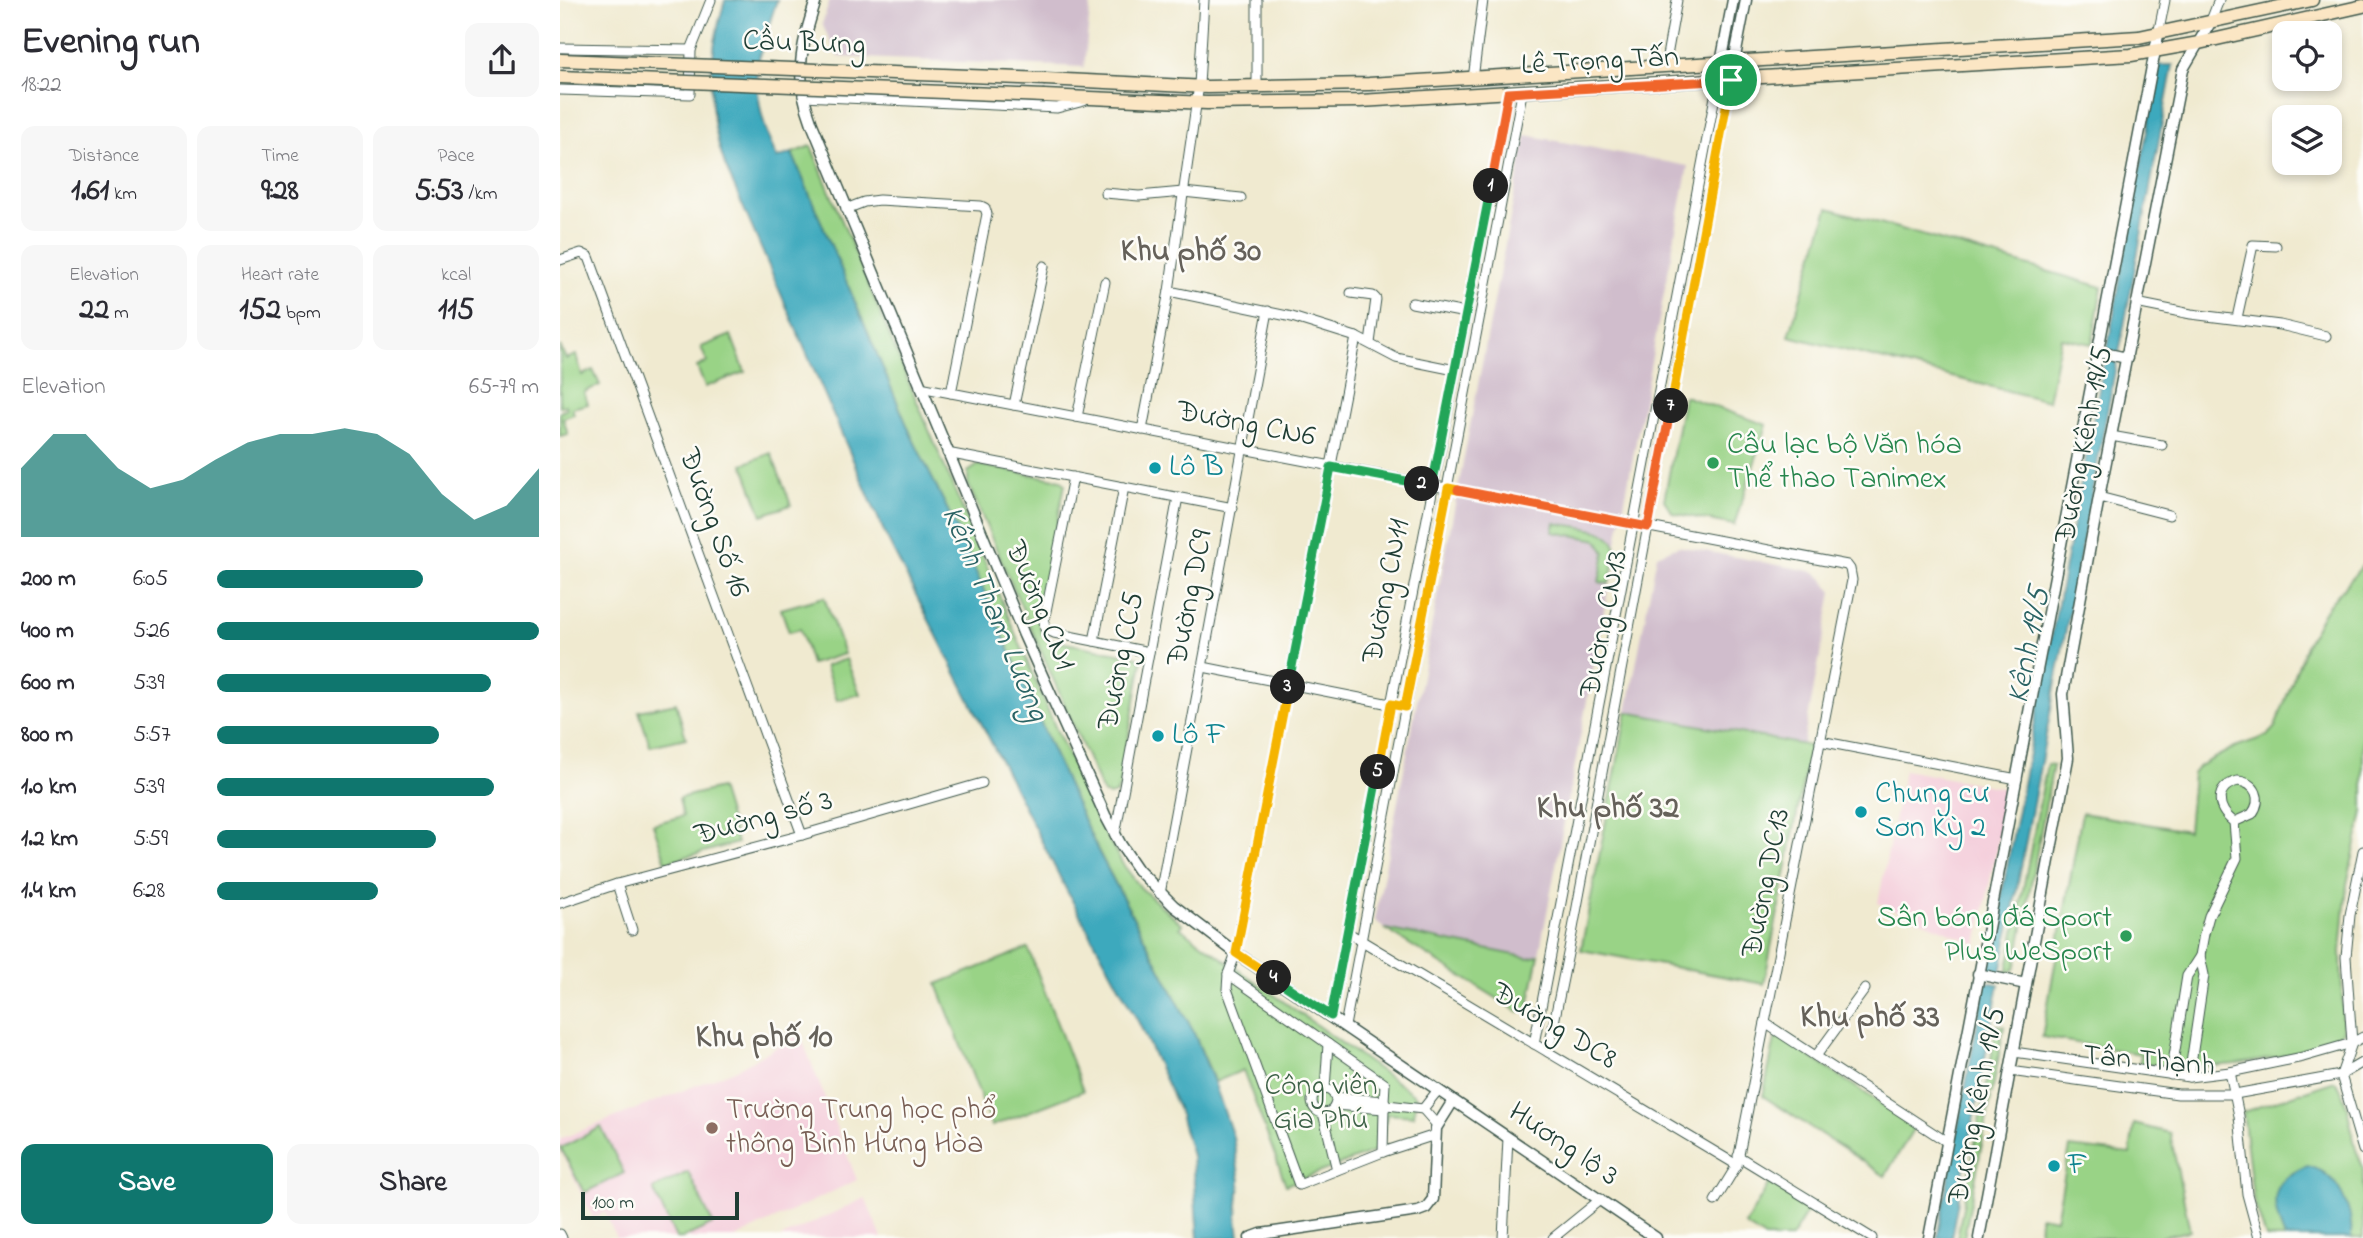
<!DOCTYPE html>
<html lang="en">
<head>
<meta charset="utf-8">
<style>
  :root { --surface:#fff; --page:#f7f7f7; --text:#2b2b33; --muted:#7c7c81; --accent:#0f766e }
  body { margin:0; font-family:"Indie Flower",sans-serif; background:var(--page); color:var(--text); height:100vh; display:flex; flex-direction:column; font-size:26px; white-space:nowrap }
  * { box-sizing:border-box; margin:0 }
  p { font-size:23px; color:var(--muted) }
  .icon { flex:none; width:38px; height:38px; fill:none; stroke:currentColor; stroke-width:2; stroke-linecap:round; stroke-linejoin:round }
  .map { position:relative; flex:1; overflow:hidden }
  .sheet { display:flex; flex-direction:column; background:var(--surface); width:560px }
  .sheet>* { flex:none }
  .tools { position:absolute; left:1712px; top:21px; display:grid; gap:14px }
  .tools a { display:grid; place-items:center; width:70px; height:70px; border-radius:14px; background:var(--surface); box-shadow:0 4px 10px #0003; font-size:35px }
  .scale { position:absolute; left:21px; bottom:18px; width:158px; box-sizing:border-box; padding-left:7px; border:4px solid #1f3d34; border-top:0; font-size:19px; line-height:24px; white-space:nowrap; color:#1f3d34; -webkit-text-stroke:5px #fdfcf7; paint-order:stroke }
  .pin { position:absolute; display:grid; place-items:center; width:60px; height:60px; color:#fff; margin:-30px; border:4px solid #fff; border-radius:50%; box-shadow:0 2px 7px #0007 }
  .km { position:absolute; width:35px; height:35px; margin:-18px; border-radius:50%; background:#222; color:#fff; font-size:19px; line-height:35px; text-align:center }
  .round { display:grid; place-items:center; flex:none; width:74px; height:74px; border-radius:14px; background:var(--page) }
  .summary { display:flex; align-items:center; justify-content:space-between; height:119px; padding:0 21px }
  h1 { font-size:38px; font-weight:800; line-height:52px }
  .metrics { display:grid; grid-template-columns:repeat(3,1fr); gap:10px; height:119px; padding:7px 21px }
  .metrics div { display:grid; align-content:center; border-radius:14px; background:var(--page); text-align:center }
  .metrics b { font-size:30px; font-weight:800 }
  .metrics small { font-size:19px; font-weight:400 }
  .metrics p { font-size:19px }
  .chart { height:196px; padding:14px 21px }
  .chart p { display:flex; justify-content:space-between }
  .chart svg { width:100%; height:126px; margin-top:7px; fill:var(--accent); opacity:.7 }
  .action { display:flex; gap:14px; margin-top:auto; padding:14px 21px }
  .action a { flex:1; height:80px; border-radius:14px; background:var(--accent); color:#fff; font-size:28px; font-weight:800; line-height:80px; text-align:center }
  .action a+a { background:var(--page); color:var(--text) }
  ul { padding:0 21px; list-style:none; font-size:23px }
  li { display:grid; grid-template-columns:112px 84px 1fr; align-items:center; height:52px }
  li i { height:18px; border-radius:9px; background:var(--accent) }
  main { display:flex; flex:1; min-height:0 }
  .map>svg:first-child { display:block }
</style>
</head>
<body>
<main>
<section class="sheet">
<div class="summary"><div><h1>Evening run</h1><p>18:22</p></div><a class="round"><svg class="icon" aria-label="share" viewBox="0 0 24 24"><path d="M12 15V3M7 8l5-5 5 5M5 13v7h14v-7"/></svg></a></div>
<div class="metrics">
<div><p>Distance</p><b>1.61<small> km</small></b></div>
<div><p>Time</p><b>9:28</b></div>
<div><p>Pace</p><b>5:53<small> /km</small></b></div>
</div>
<div class="metrics">
<div><p>Elevation</p><b>22<small> m</small></b></div>
<div><p>Heart rate</p><b>152<small> bpm</small></b></div>
<div><p>kcal</p><b>115</b></div>
</div>
<div class="chart"><p><span>Elevation</span>65–79 m</p>
<svg viewBox="0 0 160 44" preserveAspectRatio="none"><path d="M0 44V20L10 8L20 8L30 20L40 27L50 24L60 17L70 11L80 8L90 8L100 6L110 8L120 15L130 29L140 38L150 33L160 20V44z"/></svg>
</div>
<ul>
<li><b>200 m</b>6:05<i style="width:64%"></i></li>
<li><b>400 m</b>5:26<i style="width:100%"></i></li>
<li><b>600 m</b>5:39<i style="width:85%"></i></li>
<li><b>800 m</b>5:57<i style="width:69%"></i></li>
<li><b>1.0 km</b>5:39<i style="width:86%"></i></li>
<li><b>1.2 km</b>5:59<i style="width:68%"></i></li>
<li><b>1.4 km</b>6:28<i style="width:50%"></i></li>
</ul>
<div class="action"><a>Save</a><a>Share</a></div>
</section>
<div class="map">
<svg width="1803" height="1238" viewBox="0 0 1803 1238">
  <rect width="100%" height="100%" fill="#fdfcf7"/>
  <filter id="ink" filterUnits="userSpaceOnUse"><feTurbulence type="fractalNoise" baseFrequency=".0143" numOctaves="2"/><feDisplacementMap in="SourceGraphic" scale="14" xChannelSelector="R" yChannelSelector="G"/><feConvolveMatrix kernelMatrix="1 2 1 2 8 2 1 2 1" color-interpolation-filters="sRGB"/></filter>
  <filter id="wash" filterUnits="userSpaceOnUse"><feTurbulence type="fractalNoise" baseFrequency=".00686" numOctaves="4" result="noise"/><feDisplacementMap in="SourceGraphic" scale="28" xChannelSelector="R" yChannelSelector="G"/><feGaussianBlur stdDeviation="1.57" result="paint"/><feColorMatrix in="noise" values="0 0 0 0 0 0 0 0 0 0 0 0 0 0 0 0 0 1.4 0 .05"/><feComposite in="paint" operator="in"/></filter>
  <g filter="url(#wash)">
    <rect width="100%" height="100%" fill="#f0ead0"/>
    <g fill="#f4cfdc">
      <path d="M 1344,770 L 1442,788 L 1447,798 L 1417,944 L 1318,903 Z"/>
      <path d="M 240,1034 L 297,1180 L 175,1238 L 56,1238 L 45,1212 L 33,1218 L 0,1149 L 0,1139 L 175,1070 Z"/>
      <path d="M 305,1198 L 322,1238 L 220,1238 Z"/>
    </g>
    <g fill="#d0bdcc">
      <path d="M 270,0 L 531,0 L 524,67 L 278,57 L 262,24 Z"/>
      <path d="M 966,135 L 1128,166 L 979,955 L 970,958 L 825,929 L 815,920 Z"/>
      <path d="M 1118,546 L 1255,572 L 1266,582 L 1272,592 L 1243,745 L 1067,712 L 1097,555 Z"/>
    </g>
    <g fill="#99d386" stroke="#5c885d" stroke-width="2">
      <path d="M 251,146 L 352,390 L 496,729 L 542,828 L 562,863 L 581,888 L 622,924 L 620,928 L 856,1096 L 854,1116 L 827,1114 L 821,1149 L 726,1185 L 683,1070 L 655,1082 L 633,1031 L 538,850 L 506,782 L 400,535 L 352,437 L 232,153 Z"/>
      <path d="M 1268,208 L 1542,287 L 1532,344 L 1501,338 L 1488,401 L 1229,336 Z"/>
      <path d="M 171,335 L 185,372 L 145,387 L 137,367 L 147,362 L 141,347 Z"/>
      <path d="M 0,346 L 6,359 L 16,355 L 22,375 L 33,370 L 40,385 L 24,392 L 28,404 L 12,408 L 14,414 L 3,418 L 8,434 L 0,436 L 0,412 L 7,409 L 6,405 L 0,407 Z"/>
      <path d="M 1124,396 L 1207,425 L 1174,525 L 1113,513 L 1104,500 Z"/>
      <path d="M 211,453 L 231,505 L 202,515 L 183,464 Z"/>
      <path d="M 418,465 L 501,480 L 505,484 L 478,620 L 482,634 L 490,640 L 578,657 L 582,662 L 559,789 L 556,794 L 549,796 L 543,793 L 408,484 L 408,472 Z"/>
      <path d="M 995,523 C 1010,526 1052,528 1055,545 C 1058,556 1051,572 1049,584 L 1039,582 L 1045,553 L 1038,540 L 993,532 Z"/>
      <path d="M 1803,565 L 1803,812 L 1787,884 L 1781,951 L 1783,1032 C 1726,1066 1644,1070 1579,1064 L 1581,1054 L 1482,1037 L 1522,813 L 1628,831 L 1633,774 L 1639,766 L 1675,747 L 1707,736 L 1715,727 L 1747,643 L 1767,607 Z"/>
      <path d="M 264,597 L 284,654 L 251,664 L 240,629 L 229,632 L 221,609 Z"/>
      <path d="M 286,659 L 300,694 L 277,700 L 265,666 Z"/>
      <path d="M 116,703 L 126,738 L 90,746 L 79,711 Z"/>
      <path d="M 1067,712 L 1250,746 L 1204,984 L 1021,950 Z"/>
      <path d="M 1487,764 L 1493,765 L 1456,965 L 1453,970 L 1447,973 Z"/>
      <path d="M 160,788 L 177,843 L 106,862 L 93,824 L 123,816 L 119,798 Z"/>
      <path d="M 825,929 L 970,958 L 979,955 L 968,1010 L 959,1012 Z"/>
      <path d="M 468,948 L 523,1091 L 432,1126 L 377,984 Z"/>
      <path d="M 1437,1025 L 1444,1026 L 1432,1093 L 1425,1092 Z"/>
      <path d="M 1220,1037 L 1355,1126 L 1325,1176 L 1203,1096 L 1215,1039 Z"/>
      <path d="M 1775,1081 L 1780,1088 L 1787,1107 L 1796,1150 L 1803,1167 L 1803,1238 L 1706,1238 L 1693,1198 L 1683,1112 Z"/>
      <path d="M 1424,1096 L 1431,1097 L 1404,1238 L 1397,1238 Z"/>
      <path d="M 1574,1124 L 1610,1133 L 1630,1231 L 1596,1238 L 1479,1238 L 1480,1216 L 1496,1219 L 1510,1147 L 1570,1154 Z"/>
      <path d="M 41,1127 L 64,1173 L 24,1193 L 1,1148 Z"/>
      <path d="M 128,1172 L 153,1224 L 123,1238 L 116,1238 L 93,1189 Z"/>
      <path d="M 1211,1180 L 1251,1205 L 1231,1238 L 1205,1238 L 1185,1225 Z"/>
    </g>
    <g fill="#3da9bd" stroke="#2e7378" stroke-width="2">
      <path d="M 165,0 L 217,0 C 211,20 197,55 197,74 C 197,103 205,132 217,158 L 232,153 L 352,437 L 400,535 L 506,782 L 538,851 L 633,1031 L 654,1082 L 673,1137 L 680,1181 L 677,1217 L 679,1238 L 638,1238 L 632,1156 L 618,1108 L 579,1023 L 507,891 L 326,536 L 165,165 C 145,110 148,55 165,0 Z"/>
      <path d="M 1599,65 L 1613,65 L 1559,353 L 1547,351 Z"/>
      <path d="M 1545,358 L 1557,360 L 1441,973 L 1427,971 Z"/>
      <path d="M 1425,982 L 1439,984 L 1391,1238 L 1377,1238 Z"/>
      <path d="M 1747,1166 C 1778,1171 1794,1211 1791,1238 L 1725,1238 C 1711,1203 1707,1182 1747,1166 Z"/>
    </g>
  </g>
  <g filter="url(#ink)">
    <g fill="none" stroke-linecap="round" stroke-linejoin="round">
      <g stroke="#3e574b" stroke-width="11">
        <g id="minor">
          <path d="M 1650,23 L 1659,0"/>
          <path d="M 1598,35 L 1605,0"/>
          <path d="M 0,48 L 131,50"/>
          <path d="M 1105,67 L 1117,0"/>
          <path d="M 913,79 L 923,0"/>
          <path d="M 697,87 L 697,0"/>
          <path d="M 0,90 L 130,94 L 131,50 L 151,0"/>
          <path d="M 243,96 L 497,108 L 524,101"/>
          <path d="M 545,193 L 579,196 L 623,192 L 681,198"/>
          <path d="M 286,209 L 304,202 L 319,200 L 421,206 L 425,208 L 427,214 L 391,393"/>
          <path d="M 0,260 L 21,253 L 29,257 L 242,835"/>
          <path d="M 609,291 L 732,317 L 796,337 L 836,358 L 895,370"/>
          <path d="M 791,293 L 813,296 L 816,299 L 810,343"/>
          <path d="M 852,303 L 906,313"/>
          <path d="M 1576,303 L 1631,314 L 1720,325 L 1766,336"/>
          <path d="M 1677,318 L 1693,245 L 1716,246"/>
          <path d="M 796,337 L 676,953 L 668,974 L 667,989 L 739,1185 L 823,1152 L 875,1135"/>
          <path d="M 360,387 L 1287,565 L 1290,569 L 1292,580 L 1177,1165 L 1155,1201"/>
          <path d="M 454,405 L 484,266"/>
          <path d="M 517,417 L 545,282"/>
          <path d="M 582,430 L 609,291 L 639,85 L 644,0"/>
          <path d="M 1551,436 L 1602,445"/>
          <path d="M 387,453 L 673,508"/>
          <path d="M 513,477 L 484,621 L 485,629 L 494,633 L 589,652"/>
          <path d="M 1539,497 L 1609,515"/>
          <path d="M 534,641 L 564,487"/>
          <path d="M 643,667 L 845,707"/>
          <path d="M 1260,741 L 1457,779"/>
          <path d="M 1678,781 C 1696,783 1703,799 1692,814 L 1674,822 C 1657,809 1653,787 1678,781 Z"/>
          <path d="M 555,835 L 618,497"/>
          <path d="M 1803,851 L 1790,915 L 1786,957 L 1792,1043 L 1781,1075 L 1803,1150"/>
          <path d="M 57,884 L 72,930"/>
          <path d="M 600,894 L 708,311"/>
          <path d="M 0,903 L 57,884 L 242,835 L 422,783"/>
          <path d="M 787,932 L 1177,1165"/>
          <path d="M 668,974 L 825,1084 L 824,1101"/>
          <path d="M 771,1016 L 949,93"/>
          <path d="M 1205,1023 L 1387,1142"/>
          <path d="M 785,1026 L 962,93"/>
          <path d="M 974,1044 L 1158,81"/>
          <path d="M 988,1052 L 1012,934 L 1171,80"/>
          <path d="M 1454,1052 L 1629,1077 L 1670,1072 L 1743,1057 L 1792,1043 L 1803,1037"/>
          <path d="M 1256,1056 L 1305,989"/>
          <path d="M 1450,1071 L 1618,1094 L 1675,1094 L 1781,1075 L 1803,1062"/>
          <path d="M 1670,1072 L 1679,1116 L 1687,1194 L 1699,1238"/>
          <path d="M 1611,1075 L 1627,976 L 1640,956"/>
          <path d="M 1629,1077 L 1644,975 L 1640,956 L 1644,934 L 1649,916 L 1677,858 L 1674,822"/>
          <path d="M 765,1089 L 768,1044"/>
          <circle cx="764" cy="1101" r="12"/>
          <path d="M 775,1097 L 824,1101 L 827,1105 L 863,1109"/>
          <path d="M 775,1105 L 824,1109 L 827,1105"/>
          <path d="M 763,1113 L 777,1170"/>
          <path d="M 877,1125 L 863,1109 L 878,1090"/>
          <path d="M 823,1152 L 824,1109"/>
          <path d="M 1178,1156 L 1312,1238"/>
          <path d="M 0,1234 L 2,1238"/>
          <path d="M 943,1238 L 948,1138"/>
          <path d="M 993,1238 L 1041,1199"/>
        </g>
      </g>
      <g stroke="#3e574b" stroke-width="13">
        <g id="tertiary">
          <path d="M 256,0 C 241,49 233,73 252,124 L 464,635 L 545,815 L 561,845 L 578,870 L 614,906 L 676,953 L 1096,1238"/>
          <path d="M 1174,62 L 1186,0"/>
          <path d="M 1161,63 L 1173,0"/>
          <path d="M 1539,352 L 1567,358"/>
          <path d="M 1418,974 L 1466,984"/>
          <path d="M 690,1238 L 701,1234 L 858,1211 L 866,1208 L 873,1199 L 876,1128 L 893,1101"/>
          <path d="M 1369,1238 L 1598,35"/>
          <path d="M 1419,1238 L 1508,758 L 1503,694 L 1539,497 L 1623,69 L 1650,23"/>
        </g>
      </g>
      <g stroke="#3e574b" stroke-width="15">
        <g id="secondary">
          <path d="M 485,79 L 647,87 L 809,84 L 1579,37 L 1752,0"/>
          <path d="M 484,96 L 647,103 L 800,101 L 1571,55 L 1639,43 L 1803,6"/>
        </g>
      </g>
      <use href="#minor" stroke="#fff" stroke-width="9"/>
      <use href="#tertiary" stroke="#fff" stroke-width="10"/>
      <use href="#secondary" stroke="#fbe6c4" stroke-width="12"/>
      <g stroke="#3e574b" stroke-width="15" stroke-linecap="butt">
        <g id="secondary-bridge">
          <path d="M 0,60 L 485,79"/>
          <path d="M 0,77 L 484,96"/>
        </g>
      </g>
      <use href="#secondary-bridge" stroke="#fbe6c4" stroke-width="12"/>
    </g>
  </g>
  <g fill="none" stroke-linecap="round" stroke-linejoin="round" filter="url(#ink)">
    <g stroke="#fff" stroke-width="14">
      <path id="split-1" d="M 931,186 L 948,93 L 1171,80"/>
    </g>
    <g stroke="#fff" stroke-width="14">
      <path id="split-2" d="M 862,484 L 872,486 L 931,186"/>
    </g>
    <g stroke="#fff" stroke-width="14">
      <path id="split-3" d="M 728,687 L 771,467 L 862,484"/>
    </g>
    <g stroke="#fff" stroke-width="14">
      <path id="split-4" d="M 714,978 L 676,953 L 728,687"/>
    </g>
    <g stroke="#fff" stroke-width="14">
      <path id="split-5" d="M 714,978 L 771,1016 L 818,772"/>
    </g>
    <g stroke="#fff" stroke-width="14">
      <path id="split-6" d="M 818,772 L 831,704 L 845,707 L 888,488 L 898,490"/>
    </g>
    <g stroke="#fff" stroke-width="14">
      <path id="split-7" d="M 898,490 L 1088,527 L 1111,406"/>
    </g>
    <g stroke="#fff" stroke-width="14">
      <path id="split-8" d="M 1111,406 L 1171,80"/>
    </g>
    <use href="#split-1" stroke="#f0652b" stroke-width="9"/>
    <use href="#split-2" stroke="#22a559" stroke-width="9"/>
    <use href="#split-3" stroke="#22a559" stroke-width="9"/>
    <use href="#split-4" stroke="#f5b400" stroke-width="9"/>
    <use href="#split-5" stroke="#22a559" stroke-width="9"/>
    <use href="#split-6" stroke="#f5b400" stroke-width="9"/>
    <use href="#split-7" stroke="#f0652b" stroke-width="9"/>
    <use href="#split-8" stroke="#f5b400" stroke-width="9"/>
  </g>
  <g fill="#2e9e5b" stroke="#fdfcf7" stroke-width="2.5">
    <circle cx="1153" cy="463" r="7"/>
    <circle cx="1566" cy="936" r="7"/>
  </g>
  <g fill="#0f9aa8" stroke="#fdfcf7" stroke-width="2.5">
    <circle cx="595" cy="468" r="7"/>
    <circle cx="598" cy="736" r="7"/>
    <circle cx="1301" cy="812" r="7"/>
    <circle cx="1494" cy="1166" r="7"/>
  </g>
  <circle fill="#8d6e63" stroke="#fdfcf7" stroke-width="2.5" cx="152" cy="1128" r="7"/>
  <g text-anchor="middle" dominant-baseline="central" stroke-width="5" stroke-linejoin="round" paint-order="stroke">
    <g font-size="30" fill="#1f3d34" stroke="#fdfcf7">
      <text transform="translate(244 44) rotate(2)">Cầu Bưng</text>
      <text transform="translate(1040 62) rotate(-3)">Lê Trọng Tấn</text>
      <text transform="translate(686 425) rotate(11)">Đường CN6</text>
      <text transform="translate(1525 445) rotate(-79)">Đường Kênh 19/5</text>
      <text transform="translate(153 523) rotate(70)">Đường Số 16</text>
      <text transform="translate(827 591) rotate(-79)">Đường CN11</text>
      <text transform="translate(631 598) rotate(-79)">Đường DC9</text>
      <text transform="translate(479 606) rotate(67)">Đường CN1</text>
      <text transform="translate(1045 624) rotate(-79)">Đường CN13</text>
      <text transform="translate(562 661) rotate(-79)">Đường CC5</text>
      <text transform="translate(204 819) rotate(-15)">Đường số 3</text>
      <text transform="translate(1207 883) rotate(-79)">Đường DC13</text>
      <text transform="translate(994 1027) rotate(31)">Đường DC8</text>
      <text transform="translate(1589 1062) rotate(5)">Tân Thạnh</text>
      <text transform="translate(1418 1106) rotate(-79)">Đường Kênh 19/5</text>
      <text transform="translate(1003 1145) rotate(34)">Hương lộ 3</text>
    </g>
    <g font-size="30" fill="#27864d" stroke="#fdfcf7" text-anchor="start">
      <text x="1167" y="446">Câu lạc bộ Văn hóa<tspan x="1167" dy="34">Thể thao Tanimex</tspan></text>
      <text x="1552" y="919" text-anchor="end">Sân bóng đá Sport<tspan x="1552" dy="34">Plus WeSport</tspan></text>
    </g>
    <g font-size="30" fill="#0d838f" stroke="#fdfcf7" text-anchor="start">
      <text x="609" y="468">Lô B</text>
      <text x="612" y="736">Lô F</text>
      <text x="1315" y="795">Chung cư<tspan x="1315" dy="34">Sơn Kỳ 2</tspan></text>
      <text x="1508" y="1166">F</text>
    </g>
    <g font-size="30" fill="#3e6248" stroke="#fdfcf7">
      <text x="761" y="1087">Công viên<tspan x="761" dy="34">Gia Phú</tspan></text>
    </g>
    <g font-size="30" fill="#785e54" stroke="#fdfcf7" text-anchor="start">
      <text x="166" y="1111">Trường Trung học phổ<tspan x="166" dy="34">thông Bình Hưng Hòa</tspan></text>
    </g>
    <g font-size="32" font-weight="bold" fill="#65615a" stroke="#fdfcf7">
      <text x="631" y="252">Khu phố 30</text>
      <text x="1048" y="809">Khu phố 32</text>
      <text x="1310" y="1018">Khu phố 33</text>
      <text x="204" y="1038">Khu phố 10</text>
    </g>
    <g font-size="32" font-style="italic" fill="#2a6364" stroke="#fdfcf7">
      <text transform="translate(434 614) rotate(67)">Kênh Tham Lương</text>
      <text transform="translate(1470 646) rotate(-79)">Kênh 19/5</text>
    </g>
  </g>
</svg>
<div class="tools">
<a><svg class="icon" aria-label="locate" viewBox="0 0 24 24"><circle cx="12" cy="12" r="6"/><path d="M12 2v4M12 18v4M2 12h4M18 12h4"/></svg></a>
<a><svg class="icon" aria-label="layers" viewBox="0 0 24 24"><path d="M12 4l9 5-9 5-9-5zM3 14l9 5 9-5"/></svg></a>
</div>
<div class="scale">100 m</div>
<div class="pin" style="left:1171px;top:80px;background:#1e9e55"><svg class="icon" aria-label="arrive" viewBox="0 0 24 24"><path d="M6 21V4h12l-3 4 3 4H6"/></svg></div>
<b class="km" style="left:931px;top:186px">1</b>
<b class="km" style="left:862px;top:484px">2</b>
<b class="km" style="left:728px;top:687px">3</b>
<b class="km" style="left:714px;top:978px">4</b>
<b class="km" style="left:818px;top:772px">5</b>
<b class="km" style="left:1111px;top:406px">7</b>
</div>
</main>
</body>
</html>
